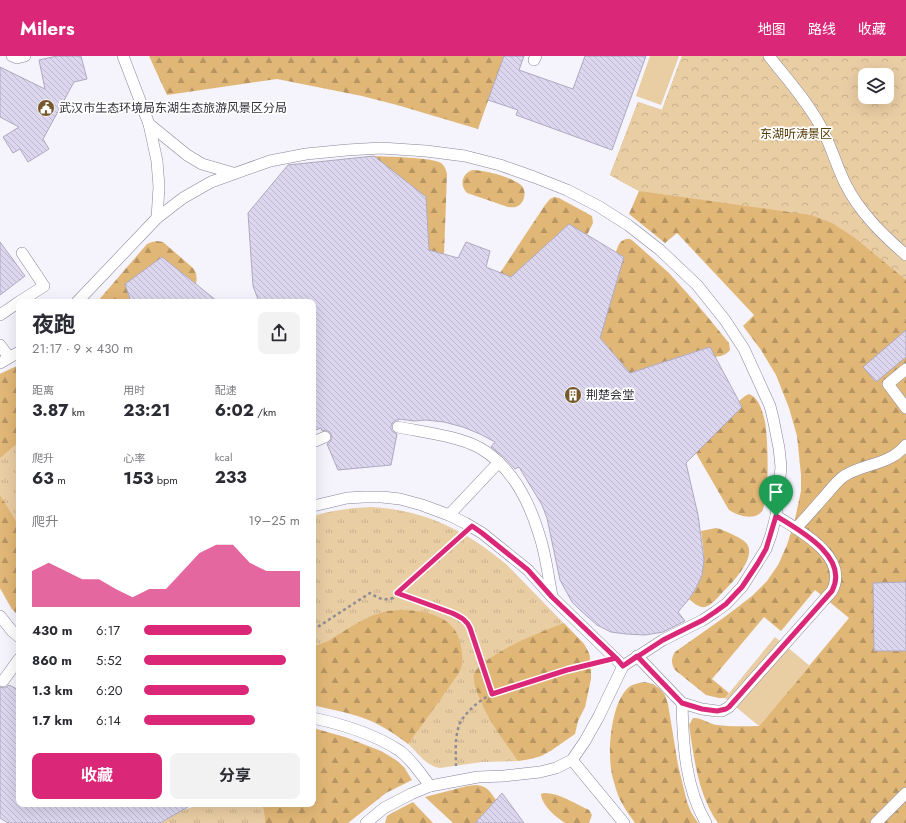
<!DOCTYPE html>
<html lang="zh">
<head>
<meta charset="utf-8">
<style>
  :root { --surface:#fff; --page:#f2f2f3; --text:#2b2b33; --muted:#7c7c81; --accent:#db2777 }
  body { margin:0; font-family:Jost,"Noto Sans SC",sans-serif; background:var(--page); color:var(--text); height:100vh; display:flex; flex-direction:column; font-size:15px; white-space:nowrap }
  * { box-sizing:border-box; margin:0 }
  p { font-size:13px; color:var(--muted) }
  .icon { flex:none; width:22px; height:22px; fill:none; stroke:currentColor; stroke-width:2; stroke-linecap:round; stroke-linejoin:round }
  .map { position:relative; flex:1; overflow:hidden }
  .panel { position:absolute; left:16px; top:243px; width:300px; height:508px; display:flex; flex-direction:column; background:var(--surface); border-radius:8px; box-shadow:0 4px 16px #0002 }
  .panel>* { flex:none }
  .buttons { position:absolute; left:858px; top:12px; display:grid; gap:8px }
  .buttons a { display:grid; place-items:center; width:36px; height:36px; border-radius:8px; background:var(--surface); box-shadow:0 4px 16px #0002; font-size:20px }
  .pin { position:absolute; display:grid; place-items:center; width:34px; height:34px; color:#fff; margin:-41px -17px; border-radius:50% 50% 50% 0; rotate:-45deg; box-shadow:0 0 4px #0007 }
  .pin .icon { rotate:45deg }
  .round { display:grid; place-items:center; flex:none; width:42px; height:42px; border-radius:8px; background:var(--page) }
  .headline { display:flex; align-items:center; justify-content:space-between; height:68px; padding:0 16px }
  h1 { font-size:22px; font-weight:700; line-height:30px }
  .stats { display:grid; grid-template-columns:repeat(3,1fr); gap:6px; height:68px; padding:4px 16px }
  .stats div { display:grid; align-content:center }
  .stats b { font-size:17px; font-weight:700 }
  .stats small { font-size:11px; font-weight:400 }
  .stats p { font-size:11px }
  .chart { height:112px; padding:8px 16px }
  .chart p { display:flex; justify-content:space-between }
  .chart svg { width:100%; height:72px; margin-top:4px; fill:var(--accent); opacity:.7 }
  .action { display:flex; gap:8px; margin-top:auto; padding:8px 16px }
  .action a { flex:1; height:46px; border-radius:8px; background:var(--accent); color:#fff; font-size:16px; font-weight:700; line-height:46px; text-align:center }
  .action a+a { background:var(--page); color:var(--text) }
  ul { padding:0 16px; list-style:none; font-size:13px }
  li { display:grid; grid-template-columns:64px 48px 1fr; align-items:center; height:30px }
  li i { height:10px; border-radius:5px; background:var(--accent) }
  header { display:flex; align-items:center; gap:24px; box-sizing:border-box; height:56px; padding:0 20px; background:var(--accent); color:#fff }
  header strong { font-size:19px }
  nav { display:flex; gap:22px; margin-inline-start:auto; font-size:14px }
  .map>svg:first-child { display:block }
</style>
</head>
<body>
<header>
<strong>Milers</strong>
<nav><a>地图</a><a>路线</a><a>收藏</a></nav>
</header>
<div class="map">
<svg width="906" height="767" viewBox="0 0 906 767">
  <defs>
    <pattern id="grass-tufts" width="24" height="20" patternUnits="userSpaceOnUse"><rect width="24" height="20" fill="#e9cda3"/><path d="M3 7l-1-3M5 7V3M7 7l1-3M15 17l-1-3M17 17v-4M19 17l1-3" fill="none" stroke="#c8b08d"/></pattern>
    <pattern id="forest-firs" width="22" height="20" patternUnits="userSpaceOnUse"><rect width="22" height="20" fill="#e1b777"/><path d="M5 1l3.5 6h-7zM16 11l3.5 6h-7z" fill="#b79563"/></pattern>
    <pattern id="park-crowns" width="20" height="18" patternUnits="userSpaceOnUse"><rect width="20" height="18" fill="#e9cda3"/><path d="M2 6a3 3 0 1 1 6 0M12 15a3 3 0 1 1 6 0" fill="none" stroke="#c8b08d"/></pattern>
    <pattern id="building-back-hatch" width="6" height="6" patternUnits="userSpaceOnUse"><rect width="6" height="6" fill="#dcd7ee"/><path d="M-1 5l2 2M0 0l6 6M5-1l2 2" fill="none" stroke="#bdb9cd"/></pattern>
  </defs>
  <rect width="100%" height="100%" fill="#f5f3fc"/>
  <g fill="url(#grass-tufts)">
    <path d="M 17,310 L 19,310 L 19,560 L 12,553 L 0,532 L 0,318 Z"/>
    <path d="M 372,451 C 425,454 467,475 507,509 L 584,588 L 589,597 L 591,609 L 591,622 L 589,633 L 585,651 L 552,694 L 541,700 L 530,703 L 518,705 L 482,706 L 440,712 C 425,710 417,695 406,686 C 392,675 375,666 358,660 C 343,655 328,653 313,649 L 313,460 C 334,454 350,452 372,451 Z"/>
    <path d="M 201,748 L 262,748 L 264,756 L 265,767 L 160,767 L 181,755 Z"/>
  </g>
  <g fill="url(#forest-firs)" fill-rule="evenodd">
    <path d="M 149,0 L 504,0 L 478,73 L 397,49 L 362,40 L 277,23 L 167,39 Z"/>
    <path d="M 682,0 L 906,0 L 906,767 L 718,767 C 698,739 694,702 689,669 L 693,662 C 701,661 709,668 717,669 C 731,671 745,670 759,670 L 849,562 L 815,534 L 781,575 L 764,561 L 712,623 L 729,637 L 725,642 L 719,642 L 706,639 L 675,614 C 671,608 671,602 675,596 L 726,560 L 752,540 L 767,525 L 778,509 L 787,489 L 795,463 L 801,435 L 801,419 L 797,380 L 789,352 L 776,319 L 761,294 L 743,270 L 754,259 L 677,177 L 665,187 L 629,158 L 639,135 L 610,119 L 638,46 L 662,54 ZM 865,19 L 887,19 L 887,41 L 865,41 Z"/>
    <path d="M 374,100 C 388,101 431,101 441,107 C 445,110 446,114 447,118 L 444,198 L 429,194 L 426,141 Z"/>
    <path d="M 473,114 C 484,114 512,121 521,129 C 527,134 525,146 518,150 C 515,152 511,151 508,151 L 467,137 C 459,129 462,117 473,114 Z"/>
    <path d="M 554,141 L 559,142 L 592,160 L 593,167 L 587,179 L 569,168 L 511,221 L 500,217 L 545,149 L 550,143 Z"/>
    <path d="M 626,183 L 630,183 L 633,185 L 669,217 L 697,248 L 729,287 L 730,294 C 726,299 721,300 715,301 L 709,291 L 630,317 L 600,282 L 624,201 L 616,196 C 618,190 619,185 626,183 Z"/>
    <path d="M 157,185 L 163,186 L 193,212 C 197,217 197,222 196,228 L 162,201 L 126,228 L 131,246 L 97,246 L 147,188 L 152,186 Z"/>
    <path d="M 17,310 L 19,310 L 19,387 L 14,390 L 0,402 L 0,318 Z"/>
    <path d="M 749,338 C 759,341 763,357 765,366 C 768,381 770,444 762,455 C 755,465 738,460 729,454 L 696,397 L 742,351 L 739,345 L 745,340 Z"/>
    <path d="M 0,439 L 19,470 L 19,560 L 12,553 L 0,532 Z"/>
    <path d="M 716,472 L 720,473 C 727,476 743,482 747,488 C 757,502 731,528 722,537 C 717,542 712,549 705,551 C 699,552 694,547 689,543 C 707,519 705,504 701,475 Z"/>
    <path d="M 399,554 C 426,554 457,560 461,591 C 462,597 463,603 462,609 C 460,617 454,624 449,631 C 436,650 422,669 408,688 C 398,680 387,673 376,667 C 357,658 334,654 313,649 L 313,591 L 328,585 L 352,570 L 371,560 L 387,555 Z"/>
    <path d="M 564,567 L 584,588 L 589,597 L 591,609 L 591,622 L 585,651 L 578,665 L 575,678 L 552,694 L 541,700 L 530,703 L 518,705 C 502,682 487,663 477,636 C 475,631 473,624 474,618 C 477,611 485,605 492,601 C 514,586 538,577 564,567 Z"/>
    <path d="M 645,626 L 653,628 L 660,633 L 665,639 L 668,648 L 678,709 L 687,746 L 691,756 L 698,767 L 635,767 C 631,761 626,755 623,749 C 619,743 616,734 614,726 C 606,704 610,652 626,634 C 631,628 638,627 645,626 Z"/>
    <path d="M 313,672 L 345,681 L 381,695 L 396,704 L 404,711 L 412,724 L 386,737 L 348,767 L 265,767 L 264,756 L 262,748 L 313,748 Z"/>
    <path d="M 476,729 C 488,730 490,736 496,744 L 475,767 L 453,767 L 425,741 L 467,730 Z"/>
    <path d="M 544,737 C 560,737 575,748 589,754 L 592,759 L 589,767 L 565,767 C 556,761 543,751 541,739 L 541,738 Z"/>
    <path d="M 413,746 L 433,767 L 385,767 L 387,760 L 390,758 Z"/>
  </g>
  <path fill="url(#park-crowns)" fill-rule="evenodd" d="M 682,0 L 906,0 L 906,224 L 855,182 L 832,167 L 811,159 L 639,135 L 610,119 L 638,46 L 662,54 ZM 865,19 L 887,19 L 887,41 L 865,41 Z"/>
  <g fill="#e9cda3">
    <path d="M 650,0 L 679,0 L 661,49 L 636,40 Z"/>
    <path d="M 775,581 L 810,610 L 759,670 L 725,642 Z"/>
  </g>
  <g fill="url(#building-back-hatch)" stroke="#aea9bf">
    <path d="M 57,0 L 81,0 L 87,23 L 74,26 L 43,83 L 49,93 L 28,106 L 20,93 L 13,97 L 3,81 L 19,71 L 0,61 L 0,11 L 45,33 L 39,4 Z"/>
    <path d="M 504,0 L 524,0 L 519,14 L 573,33 L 585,0 L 646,0 L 612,94 L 516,59 L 518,54 L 488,44 Z"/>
    <path d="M 374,100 L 426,141 L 429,194 L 458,202 L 466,186 L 490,195 L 486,211 L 511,221 L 569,168 L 624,201 L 600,282 L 630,317 L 710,291 L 742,351 L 686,407 L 698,459 L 704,504 L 702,519 L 696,532 L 689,543 L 678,556 L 685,565 L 663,576 L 645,579 L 626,578 L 611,576 L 597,569 L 580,554 L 572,546 L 560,524 L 547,462 L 542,449 L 519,411 L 515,413 L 504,401 L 491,391 L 495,386 L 480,378 L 463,371 L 444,366 L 426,364 L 414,365 L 399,363 L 399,364 L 396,364 L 393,366 L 391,370 L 391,373 L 393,376 L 397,378 L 391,409 L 338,414 L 327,388 L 330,386 L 332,382 L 331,378 L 330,376 L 326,374 L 322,375 L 321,372 L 313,375 L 313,246 L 259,246 L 253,230 L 248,157 L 288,109 Z"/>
    <path d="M 0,186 L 25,220 L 0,239 Z"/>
    <path d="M 162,201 L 196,228 L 218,246 L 131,246 L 125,228 Z"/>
    <path d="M 906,274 L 906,301 L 876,326 L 863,311 Z"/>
    <path d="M 906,526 L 906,595 L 874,595 L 873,527 Z"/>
    <path d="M 9,629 L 19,634 L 19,748 L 193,748 L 160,767 L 8,767 L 0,762 L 0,631 L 5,632 Z"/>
    <path d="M 502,737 L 524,767 L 475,767 L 496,744 Z"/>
  </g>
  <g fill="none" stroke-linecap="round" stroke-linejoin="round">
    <g stroke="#8a859a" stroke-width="12">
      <g id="lane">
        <path d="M 12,0 L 17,2 L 25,0"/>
        <path d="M 123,0 L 149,68 L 187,99 L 202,108 L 233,117"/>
        <path d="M 769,0 C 787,23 807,45 821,71 C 831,89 836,109 845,127 C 859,156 883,179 906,199"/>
        <path d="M 534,4 L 536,0"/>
        <path d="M 149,68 L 157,105 L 159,131 L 157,162"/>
        <path d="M 19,246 L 44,230 L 22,197"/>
        <path d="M 77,246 L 157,162 L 183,142 L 211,126 L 270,105 L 306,98 L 347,94 L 381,92 L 426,95 L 465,100 L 500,109 L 534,121 L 567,134 L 598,150 L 628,169 L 660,194 L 697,229 L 725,264 L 744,293 L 770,350 L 773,362 L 779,392 L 781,411 L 776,460 L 771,479 L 766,493 L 742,531 L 726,548 L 715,556 L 703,564 L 663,584 L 623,610 L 599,660 L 585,685 L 572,704 L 556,712 L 540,716 L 504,720 L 478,721 L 430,730 L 411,738 L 384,752 L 366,767"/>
        <path d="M 0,259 L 19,246"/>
        <path d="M 0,289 L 9,301"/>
        <path d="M 0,307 L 19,296"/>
        <path d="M 906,313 L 888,328 L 906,352"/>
        <path d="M 398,371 C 422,376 458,380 480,392 C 511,410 529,445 539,478 C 546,498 548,520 552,540"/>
        <path d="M 313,386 L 325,381"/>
        <path d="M 313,450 L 347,442 L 364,441 L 382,441 L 400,443 L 422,449 L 449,459 L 465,467 L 482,477 L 528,514 L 552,541 L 623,610"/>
        <path d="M 449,459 L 499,406"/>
        <path d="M 796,472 C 806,462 815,451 825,440 C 831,433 837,425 844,420 C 865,407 890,409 906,389"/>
        <path d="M 0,560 L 12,575 L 19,581"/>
        <path d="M 637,600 L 682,647 L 702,653 L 717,655 L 722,655 L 729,651 L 832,535 C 850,501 799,474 776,460"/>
        <path d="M 3,625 L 19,603"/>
        <path d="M 682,647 C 683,688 685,731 706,767"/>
        <path d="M 313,662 C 341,668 376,679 400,695 C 412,704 421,718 430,730"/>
        <path d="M 572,704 L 624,767"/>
        <path d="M 876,767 L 906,737"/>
      </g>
    </g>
    <g stroke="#8e8c94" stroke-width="2.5" stroke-dasharray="3 3" stroke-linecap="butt">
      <path d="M 397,537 L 452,557 C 461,561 466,563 471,572 L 492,638"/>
      <path d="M 313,574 L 370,537 C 378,542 383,545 393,542 L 460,481"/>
      <path d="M 456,710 C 456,696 454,679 461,665 C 468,654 479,645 490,639 C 500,634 512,631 522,628 C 548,620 573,613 599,607"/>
    </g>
    <use href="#lane" stroke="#fff" stroke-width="11"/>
  </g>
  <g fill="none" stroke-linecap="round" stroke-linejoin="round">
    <g stroke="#fff" stroke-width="8">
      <path id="route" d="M 776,460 L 766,493 L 758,507 L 742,531 L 726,548 L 715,556 L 703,564 L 663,584 L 623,610 L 616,602 L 552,541 L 528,514 L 482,477 L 472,470 L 397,537 L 452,557 C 460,561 466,563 470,572 L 492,638 L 567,614 L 616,602 L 623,610 L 637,600 L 682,647 L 702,653 L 717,655 L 726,653 L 729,651 L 832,535 C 850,501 799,474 776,460"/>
    </g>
    <use href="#route" stroke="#db2777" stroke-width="5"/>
  </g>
  <defs>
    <g id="civic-disc" transform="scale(0.9)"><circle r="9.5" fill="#765a2d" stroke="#fff"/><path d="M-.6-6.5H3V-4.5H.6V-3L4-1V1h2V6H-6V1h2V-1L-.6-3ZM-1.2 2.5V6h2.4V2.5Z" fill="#fff"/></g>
    <g id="building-disc" transform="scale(0.9)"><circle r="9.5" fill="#765a2d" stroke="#fff"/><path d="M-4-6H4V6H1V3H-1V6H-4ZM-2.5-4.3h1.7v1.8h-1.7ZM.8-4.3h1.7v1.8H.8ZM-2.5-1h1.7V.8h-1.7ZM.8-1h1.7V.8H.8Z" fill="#fff"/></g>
  </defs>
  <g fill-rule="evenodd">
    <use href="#civic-disc" x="46" y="52"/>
    <use href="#building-disc" x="573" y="339"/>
  </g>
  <g text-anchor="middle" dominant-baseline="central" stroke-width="3.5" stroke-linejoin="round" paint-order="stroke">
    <g font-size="12" fill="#323038" stroke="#fff" text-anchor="start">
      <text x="59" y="52">武汉市生态环境局东湖生态旅游风景区分局</text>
      <text x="586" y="339">荆楚会堂</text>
    </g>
    <g font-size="12" fill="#573c06" stroke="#fff">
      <text x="796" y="78">东湖听涛景区</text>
    </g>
  </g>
</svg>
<div class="buttons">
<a><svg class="icon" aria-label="layers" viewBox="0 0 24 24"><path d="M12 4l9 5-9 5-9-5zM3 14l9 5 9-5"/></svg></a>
</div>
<div class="pin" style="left:776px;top:460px;background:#1e9e55"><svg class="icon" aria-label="arrive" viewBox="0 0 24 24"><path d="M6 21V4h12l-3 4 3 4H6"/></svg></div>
<section class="panel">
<div class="headline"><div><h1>夜跑</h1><p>21:17 · 9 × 430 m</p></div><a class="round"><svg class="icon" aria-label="share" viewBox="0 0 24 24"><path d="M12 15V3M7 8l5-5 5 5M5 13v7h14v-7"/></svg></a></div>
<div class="stats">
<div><p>距离</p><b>3.87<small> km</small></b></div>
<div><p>用时</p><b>23:21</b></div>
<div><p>配速</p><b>6:02<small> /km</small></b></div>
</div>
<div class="stats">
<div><p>爬升</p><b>63<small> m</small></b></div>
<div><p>心率</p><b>153<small> bpm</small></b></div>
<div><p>kcal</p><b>233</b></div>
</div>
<div class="chart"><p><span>爬升</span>19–25 m</p>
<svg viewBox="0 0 160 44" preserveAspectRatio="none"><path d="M0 44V22L10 17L20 22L30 27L40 27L50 33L60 38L70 33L80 33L90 22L100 11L110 6L120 6L130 17L140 22L150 22L160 22V44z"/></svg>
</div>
<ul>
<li><b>430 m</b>6:17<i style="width:69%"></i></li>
<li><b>860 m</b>5:52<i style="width:91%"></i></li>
<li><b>1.3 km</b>6:20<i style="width:67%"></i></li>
<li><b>1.7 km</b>6:14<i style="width:71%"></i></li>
</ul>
<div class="action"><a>收藏</a><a>分享</a></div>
</section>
</div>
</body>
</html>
